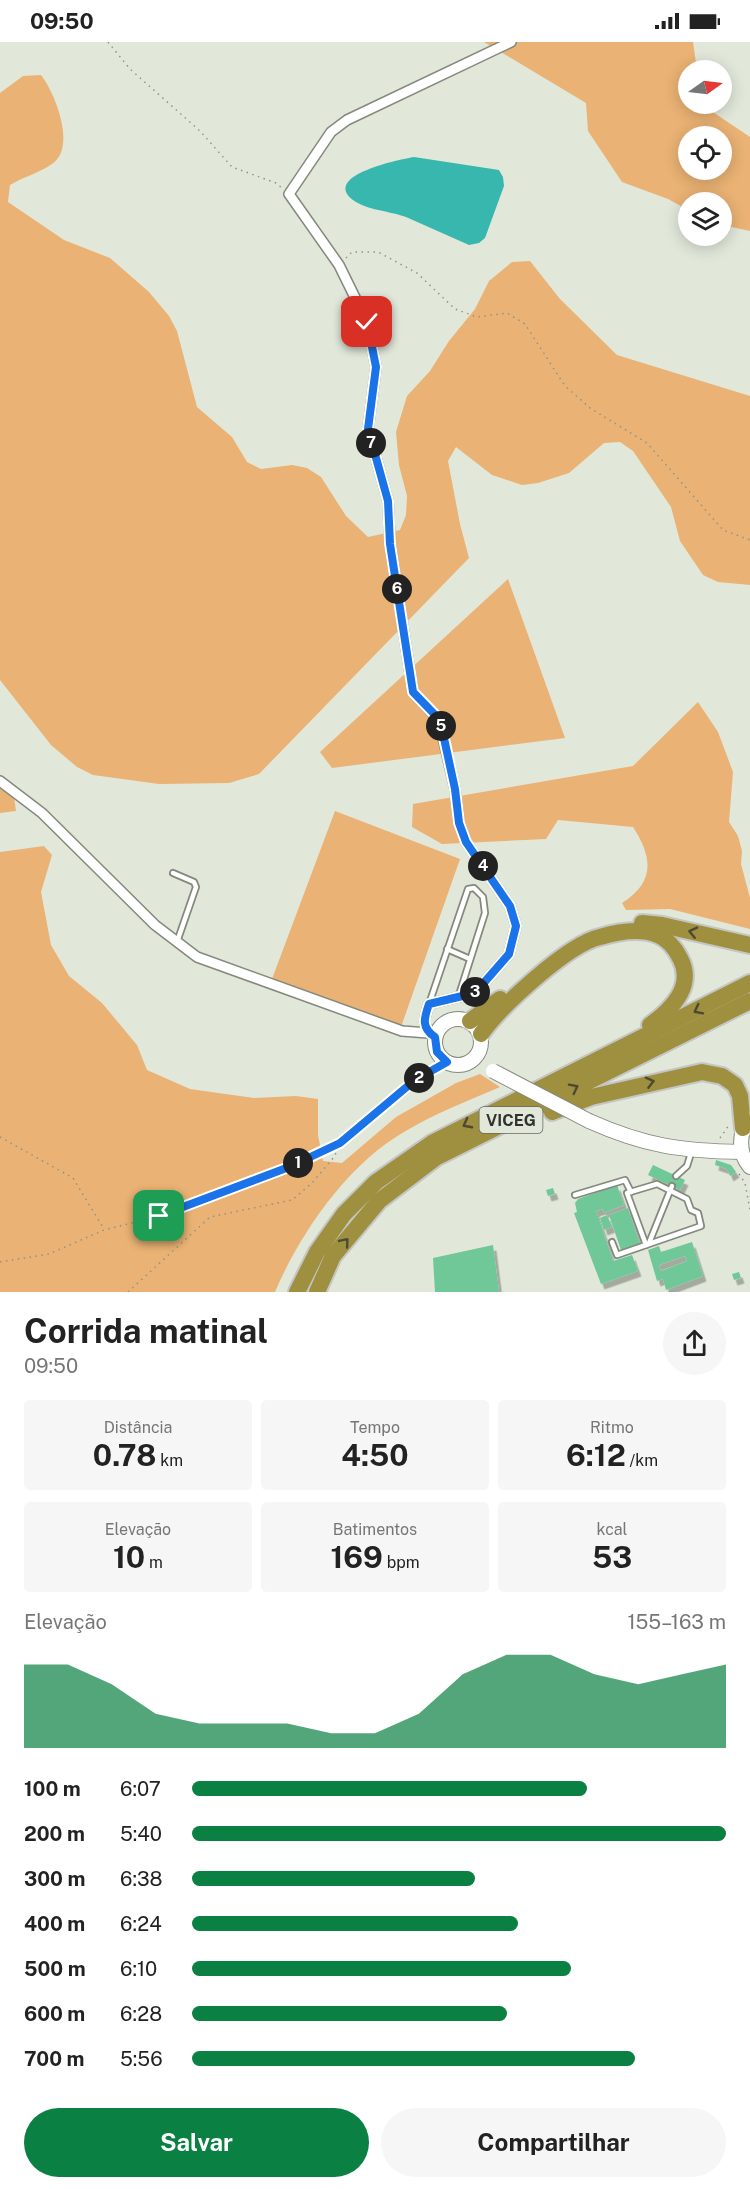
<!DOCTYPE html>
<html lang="pt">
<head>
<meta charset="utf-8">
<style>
  :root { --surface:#fff; --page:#f6f6f6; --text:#222; --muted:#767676; --accent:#0b8043 }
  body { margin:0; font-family:"Public Sans",sans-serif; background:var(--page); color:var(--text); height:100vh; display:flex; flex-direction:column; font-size:22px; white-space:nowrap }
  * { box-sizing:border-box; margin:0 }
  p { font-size:20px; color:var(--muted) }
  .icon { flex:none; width:33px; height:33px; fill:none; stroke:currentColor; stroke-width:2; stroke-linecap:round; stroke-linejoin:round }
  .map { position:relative; height:1250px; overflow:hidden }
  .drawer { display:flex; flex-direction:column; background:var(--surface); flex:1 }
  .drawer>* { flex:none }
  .needle { width:39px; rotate:76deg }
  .buttons { position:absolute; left:678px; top:18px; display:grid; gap:12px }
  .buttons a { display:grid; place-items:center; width:54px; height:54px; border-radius:50%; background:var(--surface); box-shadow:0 3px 15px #0003; font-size:30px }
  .pin { position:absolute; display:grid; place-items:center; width:51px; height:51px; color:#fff; margin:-26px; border-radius:12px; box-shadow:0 3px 9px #0006 }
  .km { position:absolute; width:30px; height:30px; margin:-15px; border-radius:50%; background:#222; color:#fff; font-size:16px; line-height:30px; text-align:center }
  .round { display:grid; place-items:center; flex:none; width:63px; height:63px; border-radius:32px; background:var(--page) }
  .summary { display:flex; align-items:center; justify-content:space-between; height:102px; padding:0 24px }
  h1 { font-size:33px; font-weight:700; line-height:45px }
  .figures { display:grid; grid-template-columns:repeat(3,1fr); gap:9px; height:102px; padding:6px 24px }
  .figures div { display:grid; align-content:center; border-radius:6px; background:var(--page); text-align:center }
  .figures b { font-size:30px; font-weight:700 }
  .figures small { font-size:16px; font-weight:400 }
  .figures p { font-size:16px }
  .chart { height:168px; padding:12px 24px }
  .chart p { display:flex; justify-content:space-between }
  .chart svg { width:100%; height:108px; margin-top:6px; fill:var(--accent); opacity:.7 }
  .primary-button { display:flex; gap:12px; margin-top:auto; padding:12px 24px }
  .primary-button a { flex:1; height:69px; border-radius:36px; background:var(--accent); color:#fff; font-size:24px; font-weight:700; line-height:69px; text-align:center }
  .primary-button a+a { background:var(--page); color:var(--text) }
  ul { padding:0 24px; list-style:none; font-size:20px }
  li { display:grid; grid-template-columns:96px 72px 1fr; align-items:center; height:45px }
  li i { height:15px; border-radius:8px; background:var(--accent) }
  .status { display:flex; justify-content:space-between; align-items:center; height:42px; padding:0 30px; background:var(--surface); direction:ltr }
  .status svg { height:16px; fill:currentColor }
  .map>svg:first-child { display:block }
</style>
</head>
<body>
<div class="status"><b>09:50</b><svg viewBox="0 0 49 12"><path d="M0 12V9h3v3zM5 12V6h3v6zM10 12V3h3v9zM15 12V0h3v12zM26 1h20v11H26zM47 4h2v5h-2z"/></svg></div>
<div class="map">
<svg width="750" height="1250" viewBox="0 0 750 1250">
  <defs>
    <filter id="shadow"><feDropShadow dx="3.5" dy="5.5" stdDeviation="0" flood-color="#0004"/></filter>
  </defs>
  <rect width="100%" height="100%" fill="#e1e8da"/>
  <g fill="#eab274" fill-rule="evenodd">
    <path d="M 484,0 L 693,0 L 697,28 L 688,28 L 688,62 L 701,62 L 750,95 L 750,189 L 722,183 L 722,160 L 688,160 L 688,168 L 668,157 L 622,140 L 588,89 L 586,61 ZM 688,94 L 722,94 L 722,128 L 688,128 Z"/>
    <path d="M 41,33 C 55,51 77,105 52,122 C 39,131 23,135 10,143 L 8,160 L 64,198 L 110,216 L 149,250 L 169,274 L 177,289 L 197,365 L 232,395 L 247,420 L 261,427 L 292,423 L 307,426 L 321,435 L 346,474 L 368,495 L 400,488 L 406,473 L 407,454 L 399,423 L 396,390 L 407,354 L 430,329 L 449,299 L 475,267 L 489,239 L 512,220 L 530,219 L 560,257 L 617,313 L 750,354 L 750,543 L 718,540 L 703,533 L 680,499 L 671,465 L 633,409 L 620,400 L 604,401 L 569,431 L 538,441 L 522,443 L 492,433 L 456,405 L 448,419 L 460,482 L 469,516 L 259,732 L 229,741 L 159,742 L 93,733 L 77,725 L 51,703 L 0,638 L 0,51 L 23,34 Z"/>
    <path d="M 508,537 L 565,696 L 332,726 L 320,710 Z"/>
    <path d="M 698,660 L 718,690 L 733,730 L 729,780 L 738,794 L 742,809 L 741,822 L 750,856 L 750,887 L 670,867 L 626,868 L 622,861 C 655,840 653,816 633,785 L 558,778 L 546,797 L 442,802 L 412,785 L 413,762 L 633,724 Z"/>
    <path d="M 0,746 L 14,755 L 16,769 L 0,771 Z"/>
    <path d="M 335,769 L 460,817 L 401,985 L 272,937 Z"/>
    <path d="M 44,804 L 52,813 L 41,850 L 51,903 L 69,934 L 102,961 L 137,1003 L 147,1028 L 190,1047 L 254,1056 L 296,1054 L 318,1057 L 318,1093 L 323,1119 L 342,1121 L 396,1075 L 456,1041 L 480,1032 L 500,1045 C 467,1059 434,1072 404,1090 C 348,1122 300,1191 275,1250 L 0,1250 L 0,810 Z"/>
  </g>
  <path fill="#38b7af" d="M 414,115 L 499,128 L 503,135 L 504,144 L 485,196 L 479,201 L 469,203 C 448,194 427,184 406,175 C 390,169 366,168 353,158 C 321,133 402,117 414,115 Z"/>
  <g fill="#70c798" fill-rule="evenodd" filter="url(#shadow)">
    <path d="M 716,1118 L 731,1123 L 736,1130 L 730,1134 L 727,1127 L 715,1123 Z"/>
    <path d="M 653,1123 L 685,1138 L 680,1148 L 648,1133 Z"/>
    <path d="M 617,1143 L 624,1163 L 604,1171 L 603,1167 L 596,1169 L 613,1219 L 632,1213 L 638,1229 L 601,1242 L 574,1171 L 577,1170 L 575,1161 L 578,1157 Z"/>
    <path d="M 553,1146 L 555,1152 L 548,1154 L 546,1148 Z"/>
    <path d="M 628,1166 L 640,1202 L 621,1208 L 609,1173 Z"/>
    <path d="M 607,1173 L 612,1185 L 604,1188 L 600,1176 Z"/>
    <path d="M 692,1200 L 703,1234 L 666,1248 L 663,1237 L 657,1239 L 648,1208 L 659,1204 L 661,1210 ZM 685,1214 L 687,1219 L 661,1229 L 659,1223 Z"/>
    <path d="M 493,1203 L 499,1250 L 435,1250 L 433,1216 Z"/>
    <path d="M 739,1230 L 741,1236 L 734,1238 L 732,1232 Z"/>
  </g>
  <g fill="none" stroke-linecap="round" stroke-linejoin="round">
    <g stroke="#83897c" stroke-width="8">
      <g id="lane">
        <path d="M 173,831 L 194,840 L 196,845 L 177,900"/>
        <path d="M 447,907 L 470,917"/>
        <path d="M 429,962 L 468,847 L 474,846 L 483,855 L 485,871 L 458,956"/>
        <path d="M 676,1134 L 687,1124 L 692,1108"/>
        <path d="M 657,1142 L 687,1157 L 691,1168 L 698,1171 L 701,1184 L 646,1203 L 627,1151 Z"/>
        <path d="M 575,1153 L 625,1138 L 631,1150"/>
        <path d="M 612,1200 L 617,1213 L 646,1203"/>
        <path d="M 649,1201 L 672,1144"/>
      </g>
    </g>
    <g stroke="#83897c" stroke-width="12">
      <g id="street">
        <path d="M 0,739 L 42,771 L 155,883 L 197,915 L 402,989 L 428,991"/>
        <path d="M 435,995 C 421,986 424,976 429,962 L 475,951 L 509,912 L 516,884 L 510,864 L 466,800 L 459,781 L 455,747 L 439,678 L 413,650 L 390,502 L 388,459 L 368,387 L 376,325 L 367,280 L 339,223 L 289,152 L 331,90 L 347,78 L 511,0"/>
      </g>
    </g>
    <g stroke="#83897c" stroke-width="16">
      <g id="secondary">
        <circle cx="458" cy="1000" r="23"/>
        <path d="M 748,1077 C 739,1092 738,1111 750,1125"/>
        <path d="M 589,1079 C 645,1104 681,1109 742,1110"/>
      </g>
    </g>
    <g stroke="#c5c6c4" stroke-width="20">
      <g id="highway">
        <path d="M 642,881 L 662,883 L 750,903"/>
        <path d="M 470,979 L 500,957"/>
        <path d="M 481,992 C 500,965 568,902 600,895 C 617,890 641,886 658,893 C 669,898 675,906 680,916 C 695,944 672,967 650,983"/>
        <path d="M 552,1070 L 591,1055 L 702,1030 L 722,1034 L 735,1043 L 740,1054 L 743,1086"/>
        <path d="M 297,1250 L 317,1210 L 344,1172 L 376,1140 L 432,1101 L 750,941"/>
        <path d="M 317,1250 L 333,1214 L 379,1159 L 437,1115 L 750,959"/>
      </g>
    </g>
    <g stroke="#8e9489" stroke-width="1.5" stroke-dasharray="1.5 4.5" stroke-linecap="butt">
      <path d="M 108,0 L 130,27 L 200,89 L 232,125 L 276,141 L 282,146"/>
      <path d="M 346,216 L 352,210 L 378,210 L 417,231 L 455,267 L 477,275 L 507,271 L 525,282 L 565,344 L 590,366 L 647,401 L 723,488 L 750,498"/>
      <path d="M 0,1095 L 73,1136 L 104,1187"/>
      <path d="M 720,1096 L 729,1083"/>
      <path d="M 739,1132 L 745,1141 L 750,1168"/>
      <path d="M 0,1220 L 49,1212 L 104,1188 L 159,1174 L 289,1125 L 340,1102"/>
      <path d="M 128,1250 L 210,1175 L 292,1158 L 312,1141 L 334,1115 L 341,1101 L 415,1038 L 447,1021"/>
    </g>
    <use href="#lane" stroke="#fff" stroke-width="4.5"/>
    <use href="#street" stroke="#fff" stroke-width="9"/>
    <use href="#secondary" stroke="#fff" stroke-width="14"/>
    <use href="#highway" stroke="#9f9040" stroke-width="16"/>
    <g stroke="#83897c" stroke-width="16" stroke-linecap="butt">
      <path id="secondary-bridge" d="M 493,1029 L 589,1079"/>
    </g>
    <use href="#secondary-bridge" stroke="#fff" stroke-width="14"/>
  </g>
  <defs><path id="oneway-chevron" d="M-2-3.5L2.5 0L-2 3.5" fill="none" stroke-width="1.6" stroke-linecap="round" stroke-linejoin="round" transform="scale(1.5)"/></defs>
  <g stroke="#4c4a32">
    <use href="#oneway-chevron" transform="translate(693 890) rotate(-167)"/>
    <use href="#oneway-chevron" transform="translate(698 968) rotate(153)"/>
    <use href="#oneway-chevron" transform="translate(650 1040) rotate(-14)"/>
    <use href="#oneway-chevron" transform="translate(574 1046) rotate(-27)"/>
    <use href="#oneway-chevron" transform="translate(467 1082) rotate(152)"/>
    <use href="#oneway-chevron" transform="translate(345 1200) rotate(-50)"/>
  </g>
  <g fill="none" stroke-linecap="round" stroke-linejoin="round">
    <g stroke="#fff" stroke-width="12">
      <path id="route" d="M 159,1174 L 289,1125 L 340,1101 L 415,1038 L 447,1020 L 437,1010 L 435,995 C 421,986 424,976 429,962 L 475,951 L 509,912 L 516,884 L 510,864 L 466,800 L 459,781 L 455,747 L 440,678 L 413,650 L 390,502 L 388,459 L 368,387 L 376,325 L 367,280"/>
    </g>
    <use href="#route" stroke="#1a73e8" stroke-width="8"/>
  </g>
  <g text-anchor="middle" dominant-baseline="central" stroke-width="4.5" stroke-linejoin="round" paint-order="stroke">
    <rect fill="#e1e8da" stroke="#656961" stroke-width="1.5" x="479.5" y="1065" width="63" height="26" rx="4.5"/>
    <g font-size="16" font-weight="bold" fill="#30332d">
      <text x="511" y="1078">VICEG</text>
    </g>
  </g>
</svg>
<div class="buttons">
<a><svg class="needle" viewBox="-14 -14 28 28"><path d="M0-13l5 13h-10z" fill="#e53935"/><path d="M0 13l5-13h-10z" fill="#767676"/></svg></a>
<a><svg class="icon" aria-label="locate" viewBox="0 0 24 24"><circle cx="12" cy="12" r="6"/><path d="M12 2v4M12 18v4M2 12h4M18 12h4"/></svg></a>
<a><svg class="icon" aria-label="layers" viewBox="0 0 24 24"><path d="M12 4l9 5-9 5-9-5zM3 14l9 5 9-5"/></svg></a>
</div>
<div class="pin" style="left:159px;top:1174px;background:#1e9e55"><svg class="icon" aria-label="arrive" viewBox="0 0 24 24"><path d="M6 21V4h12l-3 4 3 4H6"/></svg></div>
<div class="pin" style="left:367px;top:280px;background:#d93025"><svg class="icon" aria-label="check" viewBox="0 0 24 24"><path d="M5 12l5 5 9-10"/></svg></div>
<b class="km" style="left:298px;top:1121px">1</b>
<b class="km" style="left:419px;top:1036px">2</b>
<b class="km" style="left:475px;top:950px">3</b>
<b class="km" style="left:483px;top:824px">4</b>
<b class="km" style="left:441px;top:684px">5</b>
<b class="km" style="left:397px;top:547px">6</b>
<b class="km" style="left:371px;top:401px">7</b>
</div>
<section class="drawer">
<div class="summary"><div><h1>Corrida matinal</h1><p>09:50</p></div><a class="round"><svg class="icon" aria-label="share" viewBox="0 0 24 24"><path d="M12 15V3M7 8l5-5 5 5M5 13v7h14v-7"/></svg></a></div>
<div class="figures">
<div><p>Distância</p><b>0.78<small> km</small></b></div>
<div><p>Tempo</p><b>4:50</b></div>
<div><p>Ritmo</p><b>6:12<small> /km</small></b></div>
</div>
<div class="figures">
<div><p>Elevação</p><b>10<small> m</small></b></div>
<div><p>Batimentos</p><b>169<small> bpm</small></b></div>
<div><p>kcal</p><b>53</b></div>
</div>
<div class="chart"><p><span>Elevação</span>155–163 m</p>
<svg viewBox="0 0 160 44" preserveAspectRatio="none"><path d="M0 44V10L10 10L20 18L30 30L40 34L50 34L60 34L70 38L80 38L90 30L100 14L110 6L120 6L130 14L140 18L150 14L160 10V44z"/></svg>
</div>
<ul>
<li><b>100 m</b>6:07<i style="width:74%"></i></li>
<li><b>200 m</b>5:40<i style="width:100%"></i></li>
<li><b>300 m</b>6:38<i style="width:53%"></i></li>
<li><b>400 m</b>6:24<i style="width:61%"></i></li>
<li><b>500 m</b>6:10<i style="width:71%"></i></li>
<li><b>600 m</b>6:28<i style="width:59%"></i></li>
<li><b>700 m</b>5:56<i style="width:83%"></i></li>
</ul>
<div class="primary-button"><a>Salvar</a><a>Compartilhar</a></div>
</section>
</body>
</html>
